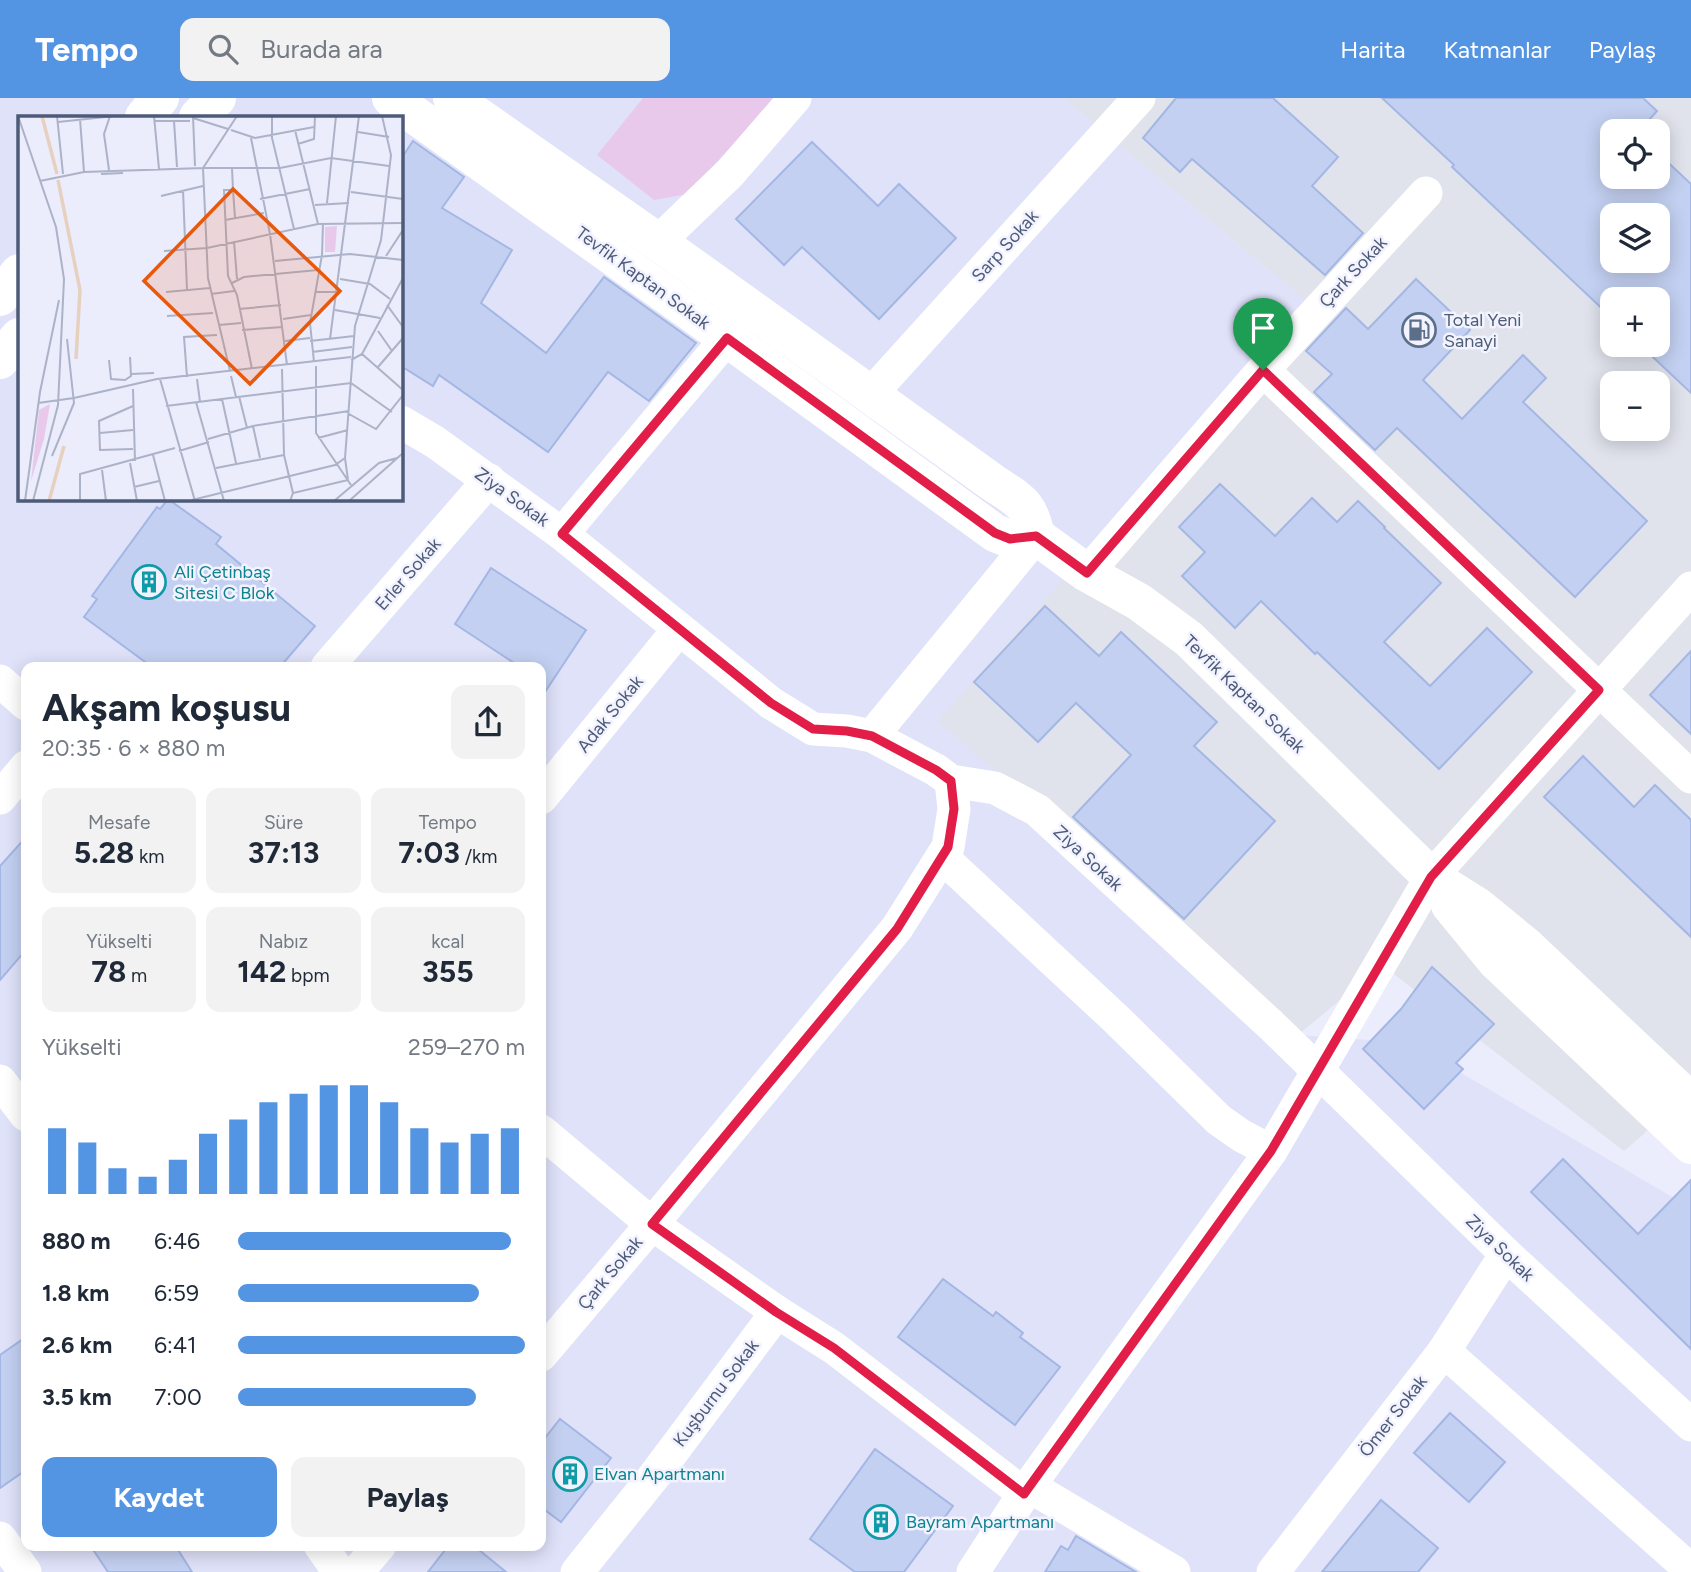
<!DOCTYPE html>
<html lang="tr">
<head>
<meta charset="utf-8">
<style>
  :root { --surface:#fff; --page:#f2f2f3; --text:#1f2937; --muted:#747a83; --accent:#5495e3 }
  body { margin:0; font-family:Figtree,sans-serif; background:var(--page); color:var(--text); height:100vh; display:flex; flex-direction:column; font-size:26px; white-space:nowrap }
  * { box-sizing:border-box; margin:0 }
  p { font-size:23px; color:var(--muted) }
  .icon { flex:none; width:38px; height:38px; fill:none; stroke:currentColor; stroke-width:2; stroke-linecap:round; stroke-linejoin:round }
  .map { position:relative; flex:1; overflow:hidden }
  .drawer { position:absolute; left:21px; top:564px; width:525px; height:889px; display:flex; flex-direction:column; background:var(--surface); border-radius:14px; box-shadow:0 4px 18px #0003 }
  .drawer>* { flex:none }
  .fabs { position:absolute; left:1600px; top:21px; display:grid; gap:14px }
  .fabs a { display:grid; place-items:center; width:70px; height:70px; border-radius:14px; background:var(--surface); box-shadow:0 4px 18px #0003; font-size:35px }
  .pin { position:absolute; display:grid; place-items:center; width:60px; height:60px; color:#fff; margin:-72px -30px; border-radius:50% 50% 50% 0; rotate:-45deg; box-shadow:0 0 7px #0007 }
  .pin .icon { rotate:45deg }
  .round { display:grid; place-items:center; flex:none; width:74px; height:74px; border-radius:14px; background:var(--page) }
  .headline { display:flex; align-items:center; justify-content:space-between; height:119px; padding:0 21px }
  h1 { font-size:38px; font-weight:700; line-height:52px }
  .stats { display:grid; grid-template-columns:repeat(3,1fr); gap:10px; height:119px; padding:7px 21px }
  .stats div { display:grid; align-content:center; border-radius:14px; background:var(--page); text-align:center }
  .stats b { font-size:30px; font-weight:700 }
  .stats small { font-size:19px; font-weight:400 }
  .stats p { font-size:19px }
  .chart { height:196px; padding:14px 21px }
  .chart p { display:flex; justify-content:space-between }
  .chart svg { width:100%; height:126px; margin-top:7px; stroke:var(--accent); stroke-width:6 }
  .primary-button { display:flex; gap:14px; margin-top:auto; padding:14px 21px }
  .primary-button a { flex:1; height:80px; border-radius:14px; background:var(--accent); color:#fff; font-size:28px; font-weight:700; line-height:80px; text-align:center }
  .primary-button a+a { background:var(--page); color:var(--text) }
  ul { padding:0 21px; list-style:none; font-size:23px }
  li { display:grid; grid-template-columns:112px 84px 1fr; align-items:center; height:52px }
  li i { height:18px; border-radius:9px; background:var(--accent) }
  header { display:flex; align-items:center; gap:42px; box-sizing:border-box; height:98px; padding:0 35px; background:var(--accent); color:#fff }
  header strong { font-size:33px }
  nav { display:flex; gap:38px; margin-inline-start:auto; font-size:24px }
  .search { width:490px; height:63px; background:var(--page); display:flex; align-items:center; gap:18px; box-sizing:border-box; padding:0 24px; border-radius:14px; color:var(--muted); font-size:26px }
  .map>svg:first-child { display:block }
</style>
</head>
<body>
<header>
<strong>Tempo</strong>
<div class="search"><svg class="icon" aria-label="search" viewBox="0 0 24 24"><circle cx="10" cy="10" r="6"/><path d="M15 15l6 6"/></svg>Burada ara</div>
<nav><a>Harita</a><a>Katmanlar</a><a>Paylaş</a></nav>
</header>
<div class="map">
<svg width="1691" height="1474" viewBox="0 0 1691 1474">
  <rect width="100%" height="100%" fill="#ebecfc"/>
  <path fill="#dfe2f9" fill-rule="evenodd" d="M 0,0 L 1063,0 L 1307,204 L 1298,937 L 1410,945 L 1691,1110 L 1691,1474 L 0,1474 ZM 19,19 L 401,19 L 401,401 L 19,401 ZM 26,569 L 541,569 L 541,1447 L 26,1447 Z"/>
  <path fill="#e0e3ec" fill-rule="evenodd" d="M 1063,0 L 1691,0 L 1691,995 L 1624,1053 L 1382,867 L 1298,937 L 938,623 L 1307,204 ZM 1612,33 L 1657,33 L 1657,79 L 1612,79 ZM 1612,117 L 1657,117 L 1657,163 L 1612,163 ZM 1612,201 L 1657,201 L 1657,247 L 1612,247 ZM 1612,285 L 1657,285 L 1657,331 L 1612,331 Z"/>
  <path fill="#e8c9eb" d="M 643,0 L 776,0 L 687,96 L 654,102 L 597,57 Z"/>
  <g fill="#c3d0f1" stroke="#a4b7e4" stroke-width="2" fill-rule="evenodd">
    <path d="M 1176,0 L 1273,0 L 1338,59 L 1312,88 L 1363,135 L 1325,177 L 1192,61 L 1180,74 L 1143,40 Z"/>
    <path d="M 1382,0 L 1643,0 L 1657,13 L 1639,33 L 1612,33 L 1612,79 L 1657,79 L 1657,54 L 1691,86 L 1691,295 L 1640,247 L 1657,247 L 1657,201 L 1612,201 L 1612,220 L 1452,69 L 1454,67 ZM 1612,117 L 1657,117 L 1657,163 L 1612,163 Z"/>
    <path d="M 413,43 L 464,79 L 442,110 L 512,152 L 481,205 L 546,255 L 604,179 L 696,245 L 649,303 L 608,274 L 548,354 L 439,277 L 433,288 L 401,268 L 401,61 Z"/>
    <path d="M 812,44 L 878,108 L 899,86 L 956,140 L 879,221 L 802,149 L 784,167 L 736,121 Z"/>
    <path d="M 1416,181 L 1470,232 L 1423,282 L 1462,321 L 1523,257 L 1546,280 L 1523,304 L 1647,423 L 1575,499 L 1397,330 L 1375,352 L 1314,294 L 1332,276 L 1306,253 L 1346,210 L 1368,231 Z"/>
    <path d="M 1220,386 L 1275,438 L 1312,400 L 1337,424 L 1358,403 L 1385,429 L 1384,430 L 1441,485 L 1384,544 L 1430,588 L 1487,530 L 1532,574 L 1439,671 L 1317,554 L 1315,556 L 1261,503 L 1235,530 L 1182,478 L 1205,454 L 1179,429 Z"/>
    <path d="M 168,401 L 221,439 L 216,446 L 315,528 L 280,569 L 152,569 L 84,519 L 97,501 L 92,498 L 157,409 L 160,411 Z"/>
    <path d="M 491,470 L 586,532 L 541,600 L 541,569 L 520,569 L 455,526 Z"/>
    <path d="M 1045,508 L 1099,558 L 1121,534 L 1217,624 L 1194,648 L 1275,723 L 1184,821 L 1073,719 L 1131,657 L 1076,605 L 1038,644 L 974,584 Z"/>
    <path d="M 1691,553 L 1691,636 L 1650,597 Z"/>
    <path d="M 1583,658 L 1634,709 L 1655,687 L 1691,722 L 1691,839 L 1544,699 Z"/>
    <path d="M 26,739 L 26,852 L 0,882 L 0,768 Z"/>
    <path d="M 1432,869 L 1494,926 L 1456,965 L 1463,971 L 1424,1011 L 1363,951 L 1401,911 Z"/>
    <path d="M 1563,1061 L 1638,1136 L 1691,1082 L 1691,1251 L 1531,1094 Z"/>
    <path d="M 943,1181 L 993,1218 L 996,1214 L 1023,1235 L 1020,1239 L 1060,1269 L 1015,1327 L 898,1239 Z"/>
    <path d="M 26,1239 L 26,1372 L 0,1390 L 0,1257 Z"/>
    <path d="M 1450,1315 L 1505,1364 L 1469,1404 L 1414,1355 Z"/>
    <path d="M 560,1321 L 611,1360 L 561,1424 L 541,1409 L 541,1345 Z"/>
    <path d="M 875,1351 L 953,1408 L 904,1474 L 855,1474 L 810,1441 Z"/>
    <path d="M 1381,1402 L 1438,1450 L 1418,1474 L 1322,1474 Z"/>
    <path d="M 1076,1438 L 1136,1474 L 1045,1474 L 1061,1448 L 1068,1452 Z"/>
    <path d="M 90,1447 L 175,1447 L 192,1474 L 108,1474 Z"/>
    <path d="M 449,1447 L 473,1447 L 506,1474 L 428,1474 Z"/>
  </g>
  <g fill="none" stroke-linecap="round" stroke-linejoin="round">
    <g stroke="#fff" stroke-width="33">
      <path d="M 658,144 L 730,75 L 795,0"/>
      <path d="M 1263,272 L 1691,679"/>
      <path d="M 870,297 L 1139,0"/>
      <path d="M 401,324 L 435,344 L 562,436 L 771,605 L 813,631 L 847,633 L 872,638 L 936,672 L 951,683 L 995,690 L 1037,712 L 1271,927 L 1506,1156 L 1691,1327"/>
      <path d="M 562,436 L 727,240"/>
      <path d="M 1087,475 L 1263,272 L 1426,95"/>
      <path d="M 327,569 L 489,382"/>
      <path d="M 0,583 L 26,606"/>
      <path d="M 872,638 L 1036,438"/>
      <path d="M 0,700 L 26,669"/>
      <path d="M 541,700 L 679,531"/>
      <path d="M 942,759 L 1115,920 L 1219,1022 L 1242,1038 L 1271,1053"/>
      <path d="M 0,983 L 26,1017"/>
      <path d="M 541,1033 L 652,1126 L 777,1214 L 834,1250 L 1024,1396"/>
      <path d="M 1444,1253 L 1684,1466"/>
      <path d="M 541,1257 L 652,1126 L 897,830 L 948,749 L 954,711 L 951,683"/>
      <path d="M 1029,1388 L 1174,1474"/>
      <path d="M 0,1440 L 25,1474"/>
      <path d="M 320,1447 L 339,1474"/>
      <path d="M 357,1474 L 380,1447"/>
      <path d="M 577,1474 L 655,1377 L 777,1214"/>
      <path d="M 973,1474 L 1029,1388 L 1271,1053 L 1431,779 L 1691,490"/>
      <path d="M 1273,1474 L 1444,1253 L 1506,1156"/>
    </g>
    <g stroke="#fff" stroke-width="38">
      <path d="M 391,0 L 727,240 L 995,435 L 1010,441 L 1036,438"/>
      <path d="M 452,0 L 658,144 L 992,384 C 1020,403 1029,404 1036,438 L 1087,475 L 1139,504 L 1189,541 L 1431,779 L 1477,808 L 1527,849 L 1691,1004"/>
      <path d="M 144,19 L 160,0"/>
      <path d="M 198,19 L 217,0"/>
      <path d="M 0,199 L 19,175"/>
      <path d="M 0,262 L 19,239"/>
      <path d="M 1450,807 L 1496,863 L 1691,1047"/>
    </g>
  </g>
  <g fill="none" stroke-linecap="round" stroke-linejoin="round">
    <g stroke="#fff" stroke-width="14">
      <path id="route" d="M 727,240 L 995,435 L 1010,441 L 1036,438 L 1087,475 L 1263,272 L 1599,592 L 1431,779 L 1271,1053 L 1024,1396 L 834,1250 L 776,1214 L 652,1126 L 897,831 L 948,749 L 954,711 L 951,683 L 936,672 L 872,638 L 847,633 L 813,631 L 771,605 L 562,436 Z"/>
    </g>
    <use href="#route" stroke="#e11d48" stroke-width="9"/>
  </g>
  <defs>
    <g id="fuel-ring" transform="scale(1.75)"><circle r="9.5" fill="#f2f3ff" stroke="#5c6f8a" stroke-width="1.5"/><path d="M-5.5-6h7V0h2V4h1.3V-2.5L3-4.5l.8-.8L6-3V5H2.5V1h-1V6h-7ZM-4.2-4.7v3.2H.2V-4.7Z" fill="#5c6f8a"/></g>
    <g id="building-ring" transform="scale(1.75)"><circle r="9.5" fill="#f2f3ff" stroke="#0f9aa8" stroke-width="1.5"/><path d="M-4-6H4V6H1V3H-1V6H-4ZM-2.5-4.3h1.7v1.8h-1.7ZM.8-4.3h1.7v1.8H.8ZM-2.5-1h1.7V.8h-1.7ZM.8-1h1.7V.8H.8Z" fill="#0f9aa8"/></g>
  </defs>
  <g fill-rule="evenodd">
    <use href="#fuel-ring" x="1419" y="232"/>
    <use href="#building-ring" x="149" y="484"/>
    <use href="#building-ring" x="570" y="1376"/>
    <use href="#building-ring" x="881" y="1424"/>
  </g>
  <g text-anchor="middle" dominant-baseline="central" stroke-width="5" stroke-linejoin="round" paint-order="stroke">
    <g font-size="18" fill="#4e5b78" stroke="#f2f3ff">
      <text transform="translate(1005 148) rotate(-48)">Sarp Sokak</text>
      <text transform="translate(1353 174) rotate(-47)">Çark Sokak</text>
      <text transform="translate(643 180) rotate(36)">Tevfik Kaptan Sokak</text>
      <text transform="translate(512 399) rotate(36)">Ziya Sokak</text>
      <text transform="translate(408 476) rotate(-49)">Erler Sokak</text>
      <text transform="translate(1244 596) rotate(44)">Tevfik Kaptan Sokak</text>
      <text transform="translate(610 616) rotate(-51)">Adak Sokak</text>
      <text transform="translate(1088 760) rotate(43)">Ziya Sokak</text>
      <text transform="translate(1500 1150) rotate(44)">Ziya Sokak</text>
      <text transform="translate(610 1175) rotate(-50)">Çark Sokak</text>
      <text transform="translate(716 1295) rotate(-53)">Kuşburnu Sokak</text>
      <text transform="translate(1393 1318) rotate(-52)">Ömer Sokak</text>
    </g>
    <g font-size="18" fill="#4e5e75" stroke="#f2f3ff" text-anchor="start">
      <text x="1444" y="222">Total Yeni<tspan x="1444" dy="21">Sanayi</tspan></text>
    </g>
    <g font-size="18" fill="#0d838f" stroke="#f2f3ff" text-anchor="start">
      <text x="174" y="474">Ali Çetinbaş<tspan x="174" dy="21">Sitesi C Blok</tspan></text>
      <text x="594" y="1376">Elvan Apartmanı</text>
      <text x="906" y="1424">Bayram Apartmanı</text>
    </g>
  </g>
  <g transform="translate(18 18)">
    <rect width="385" height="385" fill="#ebecfc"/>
    <path d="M 319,110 L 317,136 L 307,136 L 307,111 ZM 32,288 L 26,323 L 13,365 L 21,294 Z" fill="#e8c9eb"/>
    <path fill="none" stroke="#e6d1bf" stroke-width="3.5" d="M 24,0 L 39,58M 40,64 L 62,174 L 58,243M 31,385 L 46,330"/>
    <path fill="none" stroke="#acb2c7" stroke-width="2" d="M 0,0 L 38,111 L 46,163 L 40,289 L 15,385M 39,0 L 45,58M 136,0 L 141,53M 175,0 L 177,50M 254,0 L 254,22 L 276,113M 175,2 L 210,13M 62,3 L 66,56M 137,5 L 172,5M 156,5 L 159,51M 40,6 L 97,0M 213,14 L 237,22 L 296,11M 277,14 L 300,108M 340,16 L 371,21M 233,22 L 252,118M 280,28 L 296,23 L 297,0M 185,52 L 190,162 L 212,255M 185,52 L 262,52 L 313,42 L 371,50M 214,52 L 215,74 L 206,74 L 210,160 L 219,179 L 234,253M 91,54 L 86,18 L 92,0M 83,58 L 105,57M 22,65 L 66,56 L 185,52 L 219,0M 165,74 L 169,174M 215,74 L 217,102M 333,76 L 385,83M 143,80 L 185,70M 242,83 L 292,73M 309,87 L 318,0M 297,89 L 331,87M 207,104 L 246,97M 252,118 L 269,249M 216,125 L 219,163M 146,135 L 189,132 L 300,108 L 385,107M 368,140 L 385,114M 257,145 L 332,138 L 385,144M 322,163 L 352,168 L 372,183M 214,167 L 226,161 L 300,154M 148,176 L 192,172M 297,176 L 320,176M 193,178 L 216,175M 369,189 L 385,211M 221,193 L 263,189M 317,194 L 362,202M 149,200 L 195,197M 265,203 L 293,199M 201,209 L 223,207M 224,214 L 265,211M 360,215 L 374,235M 312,223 L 341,0M 267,225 L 292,222M 292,225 L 336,220M 294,236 L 334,231M 344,238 L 385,274M 91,244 L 93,263 L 107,264 L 113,260 L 112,241M 333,244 L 344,238 L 385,162M 296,246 L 292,207 L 304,139 L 305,108M 298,250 L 298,317 L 333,369M 360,251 L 385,222M 264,253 L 266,339 L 275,377M 113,258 L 136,257M 213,260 L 218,281M 169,261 L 166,221 L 199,219M 142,263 L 177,385M 179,263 L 182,286M 115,273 L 117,345M 221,280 L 229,312M 56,282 L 139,263 L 333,241M 204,283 L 218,347M 178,286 L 206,385M 20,287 L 56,282M 148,290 L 333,267 L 374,296M 331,298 L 358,313 L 385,279M 235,310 L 242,342M 82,317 L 115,314M 300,322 L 330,314M 190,323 L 235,310 L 331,295M 115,333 L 82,334 L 81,305 L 115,290M 161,335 L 191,326M 135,339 L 147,385M 34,340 L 56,287 L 49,223M 327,342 L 330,364M 112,347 L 119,385M 198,352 L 266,339M 84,354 L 88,385M 116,371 L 141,365M 174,384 L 317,349 L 327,342 L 337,210 L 363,124 L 373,39 L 364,0M 7,385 L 22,276 L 41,184M 62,385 L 62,358 L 157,332M 272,385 L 275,377 L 330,364M 316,385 L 361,347 L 379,342M 331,385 L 385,337"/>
    <path fill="#e8590c" fill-opacity="0.15" stroke="#e8590c" stroke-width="3.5" d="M 215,73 L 322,175 L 232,268 L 126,165 Z"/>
    <rect width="385" height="385" fill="none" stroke="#4e5b78" stroke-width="3.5"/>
  </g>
</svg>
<div class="fabs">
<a><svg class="icon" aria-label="locate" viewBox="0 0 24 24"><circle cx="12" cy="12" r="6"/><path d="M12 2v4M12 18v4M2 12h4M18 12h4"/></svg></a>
<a><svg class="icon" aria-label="layers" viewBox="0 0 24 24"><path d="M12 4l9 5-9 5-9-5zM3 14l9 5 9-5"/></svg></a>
<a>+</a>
<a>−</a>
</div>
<div class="pin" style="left:1263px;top:272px;background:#1e9e55"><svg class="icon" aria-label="arrive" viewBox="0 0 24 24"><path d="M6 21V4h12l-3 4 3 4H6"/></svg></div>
<section class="drawer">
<div class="headline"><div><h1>Akşam koşusu</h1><p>20:35 · 6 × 880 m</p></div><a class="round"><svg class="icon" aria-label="share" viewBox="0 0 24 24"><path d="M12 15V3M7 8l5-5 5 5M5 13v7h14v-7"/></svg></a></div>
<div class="stats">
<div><p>Mesafe</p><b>5.28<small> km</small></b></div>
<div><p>Süre</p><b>37:13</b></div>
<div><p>Tempo</p><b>7:03<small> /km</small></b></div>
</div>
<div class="stats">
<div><p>Yükselti</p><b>78<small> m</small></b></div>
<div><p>Nabız</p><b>142<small> bpm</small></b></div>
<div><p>kcal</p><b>355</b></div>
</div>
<div class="chart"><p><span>Yükselti</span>259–270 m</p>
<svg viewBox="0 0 160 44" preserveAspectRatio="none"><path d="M5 44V21M15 44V26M25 44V35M35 44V38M45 44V32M55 44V23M65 44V18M75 44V12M85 44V9M95 44V6M105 44V6M115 44V12M125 44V21M135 44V26M145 44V23M155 44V21"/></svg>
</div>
<ul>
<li><b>880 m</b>6:46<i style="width:95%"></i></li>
<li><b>1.8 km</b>6:59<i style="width:84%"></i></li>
<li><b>2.6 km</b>6:41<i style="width:100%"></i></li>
<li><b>3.5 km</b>7:00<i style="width:83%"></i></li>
</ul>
<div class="primary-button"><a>Kaydet</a><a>Paylaş</a></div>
</section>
</div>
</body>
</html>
